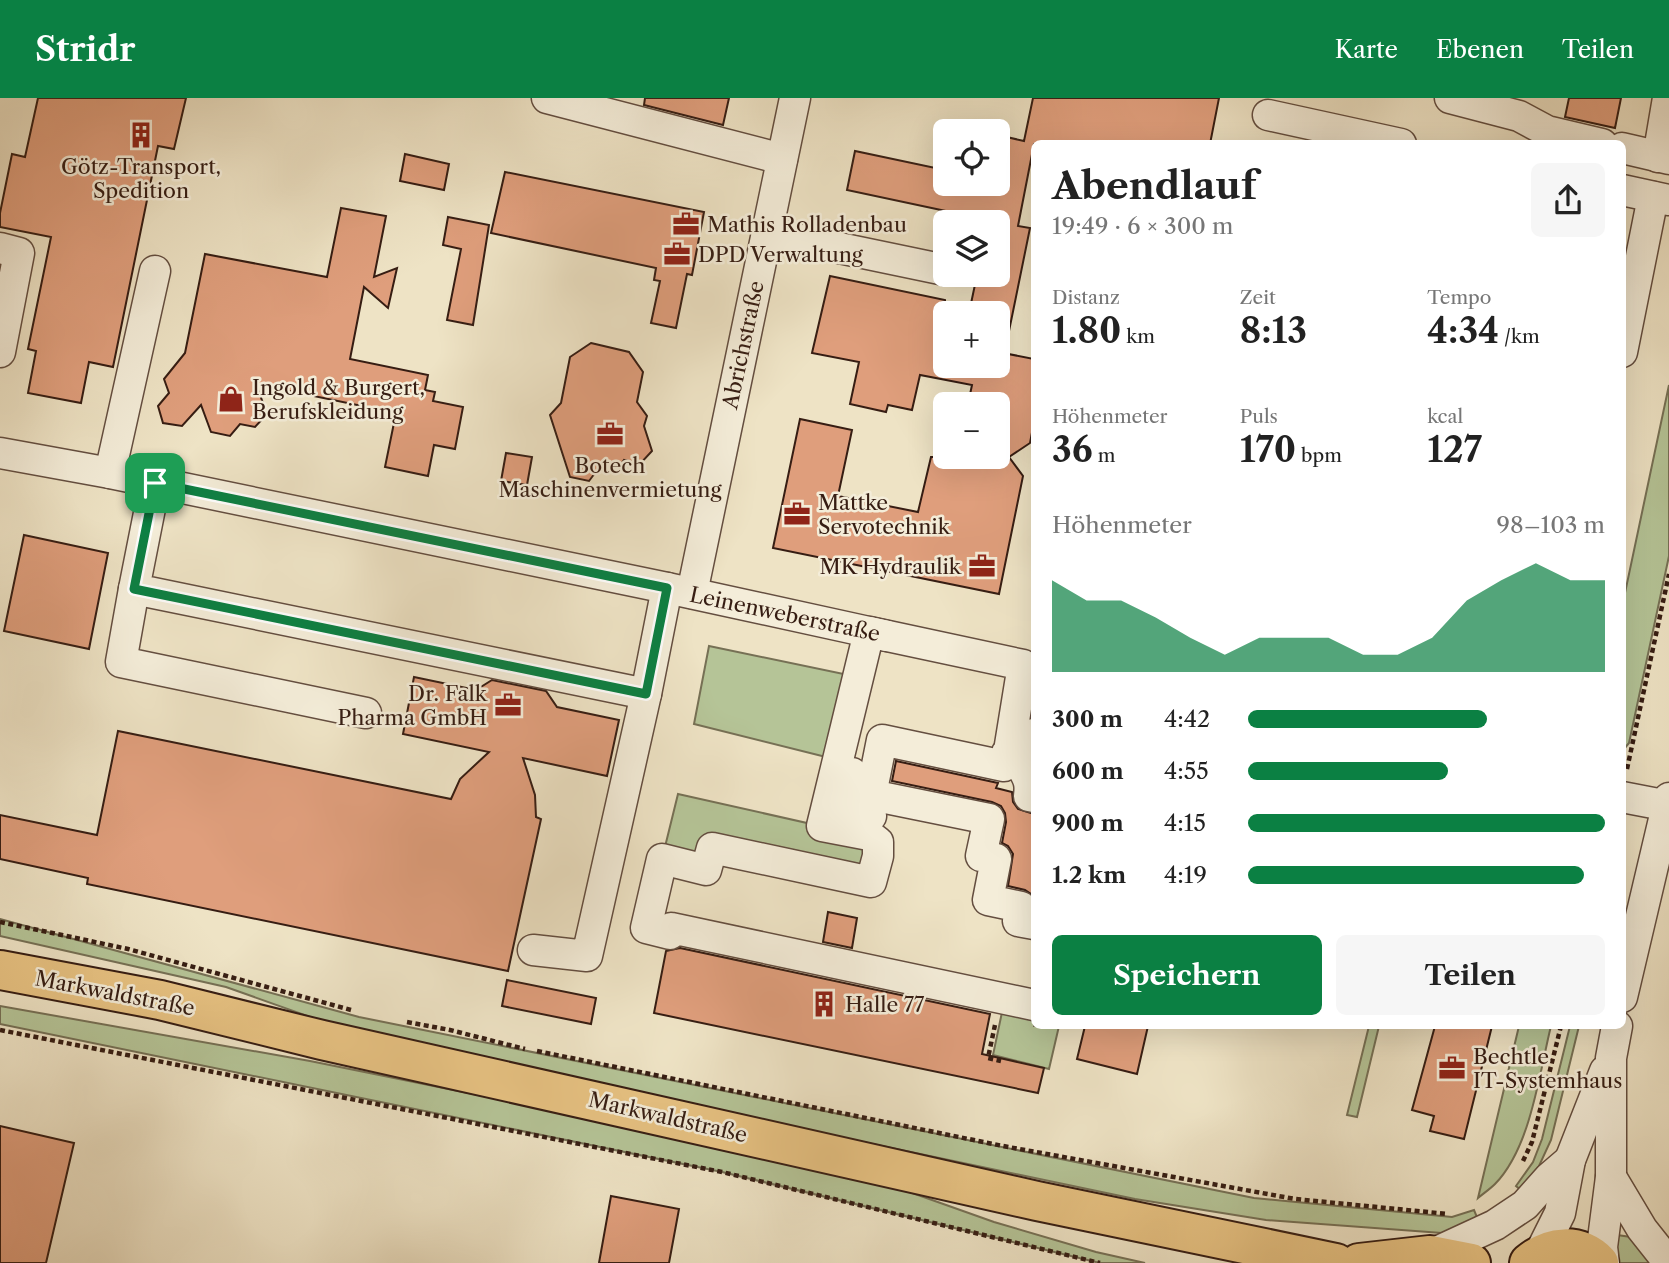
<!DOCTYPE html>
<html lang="de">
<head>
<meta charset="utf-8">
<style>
  :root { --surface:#fff; --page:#f6f6f6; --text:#222; --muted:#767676; --accent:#0b8043 }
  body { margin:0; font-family:"Libre Caslon Text",serif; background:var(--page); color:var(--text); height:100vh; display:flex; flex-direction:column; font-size:26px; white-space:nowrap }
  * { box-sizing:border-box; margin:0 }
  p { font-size:23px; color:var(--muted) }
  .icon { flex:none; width:38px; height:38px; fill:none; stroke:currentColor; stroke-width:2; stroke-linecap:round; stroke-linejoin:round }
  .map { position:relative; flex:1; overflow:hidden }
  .details { position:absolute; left:1031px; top:42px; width:595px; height:889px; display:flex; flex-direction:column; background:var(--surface); border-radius:10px; box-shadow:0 7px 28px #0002 }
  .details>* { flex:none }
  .buttons { position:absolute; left:933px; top:21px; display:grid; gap:14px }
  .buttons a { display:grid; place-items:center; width:77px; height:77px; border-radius:10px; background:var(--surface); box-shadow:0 7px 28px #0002; font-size:35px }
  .pin { position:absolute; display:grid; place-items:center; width:60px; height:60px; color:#fff; margin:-30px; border-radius:14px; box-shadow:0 4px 10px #0006 }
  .round { display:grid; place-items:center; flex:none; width:74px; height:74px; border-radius:10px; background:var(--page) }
  .summary { display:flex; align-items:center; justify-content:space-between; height:119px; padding:0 21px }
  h1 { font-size:38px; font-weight:700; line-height:52px }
  .stats { display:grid; grid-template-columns:repeat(3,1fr); gap:10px; height:119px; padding:7px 21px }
  .stats div { display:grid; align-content:center }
  .stats b { font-size:35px; font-weight:700 }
  .stats small { font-size:19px; font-weight:400 }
  .stats p { font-size:19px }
  .chart { height:196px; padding:14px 21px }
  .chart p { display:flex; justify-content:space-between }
  .chart svg { width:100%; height:126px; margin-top:7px; fill:var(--accent); opacity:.7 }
  .cta { display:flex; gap:14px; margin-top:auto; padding:14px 21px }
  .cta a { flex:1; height:80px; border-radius:10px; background:var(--accent); color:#fff; font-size:28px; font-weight:700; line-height:80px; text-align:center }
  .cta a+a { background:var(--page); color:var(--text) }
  ul { padding:0 21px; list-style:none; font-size:23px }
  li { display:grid; grid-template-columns:112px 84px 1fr; align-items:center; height:52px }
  li i { height:18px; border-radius:9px; background:var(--accent) }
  header { display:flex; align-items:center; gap:42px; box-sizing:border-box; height:98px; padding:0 35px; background:var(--accent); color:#fff }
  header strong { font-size:33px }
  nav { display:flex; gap:38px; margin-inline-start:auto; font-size:24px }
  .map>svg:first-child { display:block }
</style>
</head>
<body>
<header>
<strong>Stridr</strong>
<nav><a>Karte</a><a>Ebenen</a><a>Teilen</a></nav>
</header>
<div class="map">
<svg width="1669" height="1165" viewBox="0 0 1669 1165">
  <rect width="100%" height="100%" fill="#eee3c5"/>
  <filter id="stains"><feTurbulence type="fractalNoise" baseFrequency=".00286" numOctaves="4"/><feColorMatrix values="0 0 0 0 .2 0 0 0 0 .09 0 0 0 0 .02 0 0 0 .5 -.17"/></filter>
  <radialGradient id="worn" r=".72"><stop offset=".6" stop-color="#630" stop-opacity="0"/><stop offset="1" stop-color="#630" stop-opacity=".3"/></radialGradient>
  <g fill="#b5c497" stroke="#767055" stroke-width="2">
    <path d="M 1669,287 L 1669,458 L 1629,645 L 1624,651 L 1622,509 Z"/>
    <path d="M 709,548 L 858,579 L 838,662 L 694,626 Z"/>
    <path d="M 678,696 L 865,738 L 871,784 L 712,751 L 662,761 Z"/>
    <path d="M 0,821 L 359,919 L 1254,1100 L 1452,1119 L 1474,1112 L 1479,1124 L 1442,1135 L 1266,1122 L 1135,1101 L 372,941 L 226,889 L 0,838 Z"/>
    <path d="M 1005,900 L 1034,907 L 1034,928 L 1059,928 L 1049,971 L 993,957 Z"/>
    <path d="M 0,908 L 310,963 L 528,1007 L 887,1086 L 994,1124 L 1096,1154 L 1145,1165 L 1100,1165 L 722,1074 L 0,926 Z"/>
    <path d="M 1369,928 L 1379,928 L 1357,1019 L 1347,1017 Z"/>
    <path d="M 1519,928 L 1551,928 C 1539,976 1531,1049 1495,1086 C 1490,1091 1484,1095 1478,1100 Z"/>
    <path d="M 1570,928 L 1579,928 L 1551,1042 L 1539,1068 L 1522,1093 L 1516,1088 L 1533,1064 L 1542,1041 Z"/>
    <path d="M 1617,1137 L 1638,1140 L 1653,1165 L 1615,1165 Z"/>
  </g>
  <g fill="#df9e7c" stroke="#361d13" stroke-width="2">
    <path d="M 38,0 L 186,0 L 174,51 L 158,48 L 113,269 L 89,264 L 81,305 L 28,295 L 36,253 L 28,251 L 51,139 L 0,129 L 0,115 L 12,56 L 25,59 Z"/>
    <path d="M 645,0 L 729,0 L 723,27 L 644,7 Z"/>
    <path d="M 1033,0 L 1219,0 L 1210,46 L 1034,46 L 1018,128 L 1030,130 L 1008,238 L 998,237 L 998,215 L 969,215 L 977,177 L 998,177 L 998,124 L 987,124 L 988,122 L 847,92 L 855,53 L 945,72 L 945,86 L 998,86 L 998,37 L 1024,43 Z"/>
    <path d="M 1569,0 L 1621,0 L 1615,30 L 1565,19 Z"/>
    <path d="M 405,56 L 449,66 L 444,92 L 400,83 Z"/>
    <path d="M 505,74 L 704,114 L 692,177 L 687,176 L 676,230 L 651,225 L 660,183 L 654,182 L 656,170 L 491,135 Z"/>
    <path d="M 341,110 L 386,118 L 374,179 L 397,170 L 388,210 L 364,189 L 350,261 L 428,277 L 425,292 L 435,294 L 433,303 L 463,309 L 455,351 L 434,347 L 428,378 L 385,369 L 396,315 L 256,286 L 267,316 L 255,329 L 240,326 L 230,338 L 211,334 L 201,307 L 182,328 L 163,325 L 158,308 L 169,295 L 164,281 L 185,255 L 205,156 L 327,179 Z"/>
    <path d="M 448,119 L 489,127 L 473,227 L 447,222 L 461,151 L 443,147 Z"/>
    <path d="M 830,178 L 945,202 L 945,268 L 998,268 L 998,254 L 1034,261 L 1034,324 L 1030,345 L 1009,359 L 1023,378 L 999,496 L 773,450 L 800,321 L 852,332 L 838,398 L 918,414 L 931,359 L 998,359 L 998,306 L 968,306 L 972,287 L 920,277 L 912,312 L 888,307 L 886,314 L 850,306 L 859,264 L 812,255 Z"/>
    <path d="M 591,245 L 629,254 L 643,274 L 637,304 L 647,318 L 644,328 L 652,353 L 640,366 L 624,362 L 615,375 L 598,371 L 589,383 L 570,379 L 550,317 L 561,305 L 570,259 Z"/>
    <path d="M 506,355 L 532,359 L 527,387 L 501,383 Z"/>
    <path d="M 24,437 L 108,455 L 89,551 L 4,533 Z"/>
    <path d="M 414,579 L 476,592 L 492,582 L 546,593 L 557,609 L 619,622 L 607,678 L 523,660 L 535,697 L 536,719 L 541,721 L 508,873 L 87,786 L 88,780 L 0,761 L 0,717 L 97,737 L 118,633 L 451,701 L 460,681 L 489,654 L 403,636 Z"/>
    <path d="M 896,663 L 998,685 L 996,690 L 1012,694 L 1013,704 L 1018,711 L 1034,716 L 1034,798 L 1025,792 L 1008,788 L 1013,756 L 1008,748 L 1002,745 L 1006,724 L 1005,715 L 1001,708 L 992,704 L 892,683 Z"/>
    <path d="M 828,814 L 857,820 L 852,850 L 823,844 Z"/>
    <path d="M 680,850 L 990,916 L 982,956 L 1044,970 L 1038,995 L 654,915 L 666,853 Z"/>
    <path d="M 507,882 L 596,900 L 591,926 L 502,908 Z"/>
    <path d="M 1085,928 L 1148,928 L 1137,976 L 1077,961 Z"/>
    <path d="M 1435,928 L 1492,928 L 1464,1041 L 1430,1033 L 1434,1018 L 1412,1012 Z"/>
    <path d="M 0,1028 L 74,1045 L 46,1165 L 0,1165 Z"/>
    <path d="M 611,1098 L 679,1111 L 669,1165 L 599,1165 Z"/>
  </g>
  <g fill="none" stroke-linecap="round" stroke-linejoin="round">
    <g stroke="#644e40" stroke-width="33">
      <g id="minor">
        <path d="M 547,0 L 782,61"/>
        <path d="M 1450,0 L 1519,18 L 1547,33 L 1602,46"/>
        <path d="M 1268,17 L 1401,46"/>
        <path d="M 1622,50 L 1669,61"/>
        <path d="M 1658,59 L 1668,0"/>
        <path d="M 1622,92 L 1669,102"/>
        <path d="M 767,135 L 945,172"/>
        <path d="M 0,150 L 19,155 L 0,254"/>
        <path d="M 1622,254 L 1653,99"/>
        <path d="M 0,355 L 110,375 L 667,490 L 887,538"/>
        <path d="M 110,375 L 155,173"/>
        <path d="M 155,385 L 134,491 L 646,596"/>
        <path d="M 134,491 L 121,564 L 366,615"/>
        <path d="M 692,495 L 795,0"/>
        <path d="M 1034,636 L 1021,649 L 1010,647 L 1023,567 L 869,534 L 822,728 L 869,737 L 878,744 L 878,758 L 871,784 L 712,750 L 706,772 L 662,761 L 646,830 L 670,836 L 671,830 L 1034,907"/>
        <path d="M 852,675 L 843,712 L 871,718"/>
        <path d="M 1034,699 L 1029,698 C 1032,677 1022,677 1020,659 L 1011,654 L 1007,655 L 1004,668 L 882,642 L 871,697 L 989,721 L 981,758 L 996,761 L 988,802 L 1021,809 L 1018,823 L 1034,826"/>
        <path d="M 1622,699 L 1669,708"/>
        <path d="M 533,852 L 587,858 L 646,596 L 667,490"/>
        <path d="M 1622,899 L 1669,700"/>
        <path d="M 1611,1079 L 1642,1131 L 1669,1165"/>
        <path d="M 1430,1157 L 1495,1127 L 1525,1107 L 1549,1080 L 1570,1062"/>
        <path d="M 1539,1157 L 1560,1115 L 1570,1062 L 1605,973"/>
        <path d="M 1604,1165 L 1602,1149 L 1611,1079 L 1611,960 L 1617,928"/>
      </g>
    </g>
    <g stroke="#361d13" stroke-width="42">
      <g id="major">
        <path d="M 0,872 L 160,902 L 322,942 L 1037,1103 L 1336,1165"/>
        <path d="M 1359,1165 L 1430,1157 L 1471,1165"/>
        <path d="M 1529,1165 C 1550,1147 1579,1144 1599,1165"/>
      </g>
    </g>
    <g stroke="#361d13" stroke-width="4.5" stroke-dasharray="5 3.5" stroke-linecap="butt">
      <path d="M 1627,671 L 1669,476"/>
      <path d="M 0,824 L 128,851 L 351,912"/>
      <path d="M 407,924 L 450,932 L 525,951"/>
      <path d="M 995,927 L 988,960 L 1001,963"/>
      <path d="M 0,932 L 722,1074 L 1100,1165"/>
      <path d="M 537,953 L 1003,1048 L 1295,1101 L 1448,1116"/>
      <path d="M 1523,1063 L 1532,1044 L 1561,928"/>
    </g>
    <use href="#minor" stroke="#f4edd9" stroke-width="30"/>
    <use href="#major" stroke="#e7c282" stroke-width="38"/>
  </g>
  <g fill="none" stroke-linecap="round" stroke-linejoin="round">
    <g stroke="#fff" stroke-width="14">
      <path id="route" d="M 155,385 L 667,490 L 646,596 L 134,491 Z"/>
    </g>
    <use href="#route" stroke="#0b8043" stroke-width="9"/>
  </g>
  <defs>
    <g id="building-bare" transform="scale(2.1)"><path d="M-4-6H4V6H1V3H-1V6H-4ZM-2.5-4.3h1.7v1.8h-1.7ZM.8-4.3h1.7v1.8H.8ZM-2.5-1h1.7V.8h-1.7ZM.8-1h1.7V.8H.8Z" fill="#8f2418" stroke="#f4edd9" stroke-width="2.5" paint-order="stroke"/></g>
    <g id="office-bare" transform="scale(2.1)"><path d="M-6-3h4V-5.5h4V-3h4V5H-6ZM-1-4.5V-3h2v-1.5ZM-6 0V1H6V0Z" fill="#8f2418" stroke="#f4edd9" stroke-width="2.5" paint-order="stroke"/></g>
    <g id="shop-bare" transform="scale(2.1)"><path d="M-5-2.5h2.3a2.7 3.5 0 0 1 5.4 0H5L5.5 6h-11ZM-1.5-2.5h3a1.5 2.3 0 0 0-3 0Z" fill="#8f2418" stroke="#f4edd9" stroke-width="2.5" paint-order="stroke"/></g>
  </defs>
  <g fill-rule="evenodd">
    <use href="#building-bare" x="141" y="37"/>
    <use href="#office-bare" x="686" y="126"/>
    <use href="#office-bare" x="677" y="156"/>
    <use href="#shop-bare" x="231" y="301"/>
    <use href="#office-bare" x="610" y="336"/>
    <use href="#office-bare" x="797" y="416"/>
    <use href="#office-bare" x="982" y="468"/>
    <use href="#office-bare" x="508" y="607"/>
    <use href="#building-bare" x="824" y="906"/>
    <use href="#office-bare" x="1452" y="970"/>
  </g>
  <g text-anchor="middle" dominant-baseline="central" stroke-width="5" stroke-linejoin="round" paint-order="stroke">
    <g font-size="21" fill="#361d13" stroke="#f4edd9" text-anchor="start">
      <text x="141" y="68" text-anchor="middle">Götz-Transport,<tspan x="141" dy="24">Spedition</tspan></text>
      <text x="707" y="126">Mathis Rolladenbau</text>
      <text x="698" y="156">DPD Verwaltung</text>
      <text x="252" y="289">Ingold &amp; Burgert,<tspan x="252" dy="24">Berufskleidung</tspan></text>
      <text x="610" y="367" text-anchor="middle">Botech<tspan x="610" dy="24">Maschinenvermietung</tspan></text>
      <text x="818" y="404">Mattke<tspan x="818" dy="24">Servotechnik</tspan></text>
      <text x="961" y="468" text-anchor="end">MK Hydraulik</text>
      <text x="487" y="595" text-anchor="end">Dr. Falk<tspan x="487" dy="24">Pharma GmbH</tspan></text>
      <text x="845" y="906">Halle 77</text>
      <text x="1473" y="958">Bechtle<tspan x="1473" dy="24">IT-Systemhaus</tspan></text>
    </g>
    <g font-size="21" fill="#361d13" stroke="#f4edd9">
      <text transform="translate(743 247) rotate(-78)">Abrichstraße</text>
      <text transform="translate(785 516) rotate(12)">Leinenweberstraße</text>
      <text transform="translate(115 895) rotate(11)">Markwaldstraße</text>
      <text transform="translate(668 1019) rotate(13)">Markwaldstraße</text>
    </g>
  </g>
  <rect width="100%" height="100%" filter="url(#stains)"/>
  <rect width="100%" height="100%" fill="url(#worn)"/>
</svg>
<div class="buttons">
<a><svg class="icon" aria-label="locate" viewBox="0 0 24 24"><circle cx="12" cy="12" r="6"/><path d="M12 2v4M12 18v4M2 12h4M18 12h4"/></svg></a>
<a><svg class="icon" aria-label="layers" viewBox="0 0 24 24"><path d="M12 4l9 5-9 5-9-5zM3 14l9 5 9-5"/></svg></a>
<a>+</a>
<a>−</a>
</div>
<div class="pin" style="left:155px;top:385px;background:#1e9e55"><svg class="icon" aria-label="arrive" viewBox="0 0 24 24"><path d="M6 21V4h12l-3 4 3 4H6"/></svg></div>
<section class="details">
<div class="summary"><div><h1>Abendlauf</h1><p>19:49 · 6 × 300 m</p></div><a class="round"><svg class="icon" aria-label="share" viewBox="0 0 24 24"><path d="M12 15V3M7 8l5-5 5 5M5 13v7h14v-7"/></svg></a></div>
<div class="stats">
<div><p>Distanz</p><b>1.80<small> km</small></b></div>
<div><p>Zeit</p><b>8:13</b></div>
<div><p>Tempo</p><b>4:34<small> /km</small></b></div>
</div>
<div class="stats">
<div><p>Höhenmeter</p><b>36<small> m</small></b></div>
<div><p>Puls</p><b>170<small> bpm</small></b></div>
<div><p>kcal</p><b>127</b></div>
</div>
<div class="chart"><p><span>Höhenmeter</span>98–103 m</p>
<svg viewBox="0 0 160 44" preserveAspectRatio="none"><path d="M0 44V12L10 19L20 19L30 25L40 32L50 38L60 32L70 32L80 32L90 38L100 38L110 32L120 19L130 12L140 6L150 12L160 12V44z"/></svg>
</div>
<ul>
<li><b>300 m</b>4:42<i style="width:67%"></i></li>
<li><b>600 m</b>4:55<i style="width:56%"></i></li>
<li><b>900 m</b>4:15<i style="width:100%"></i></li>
<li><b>1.2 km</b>4:19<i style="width:94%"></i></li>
</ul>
<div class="cta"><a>Speichern</a><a>Teilen</a></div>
</section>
</div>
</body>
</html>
